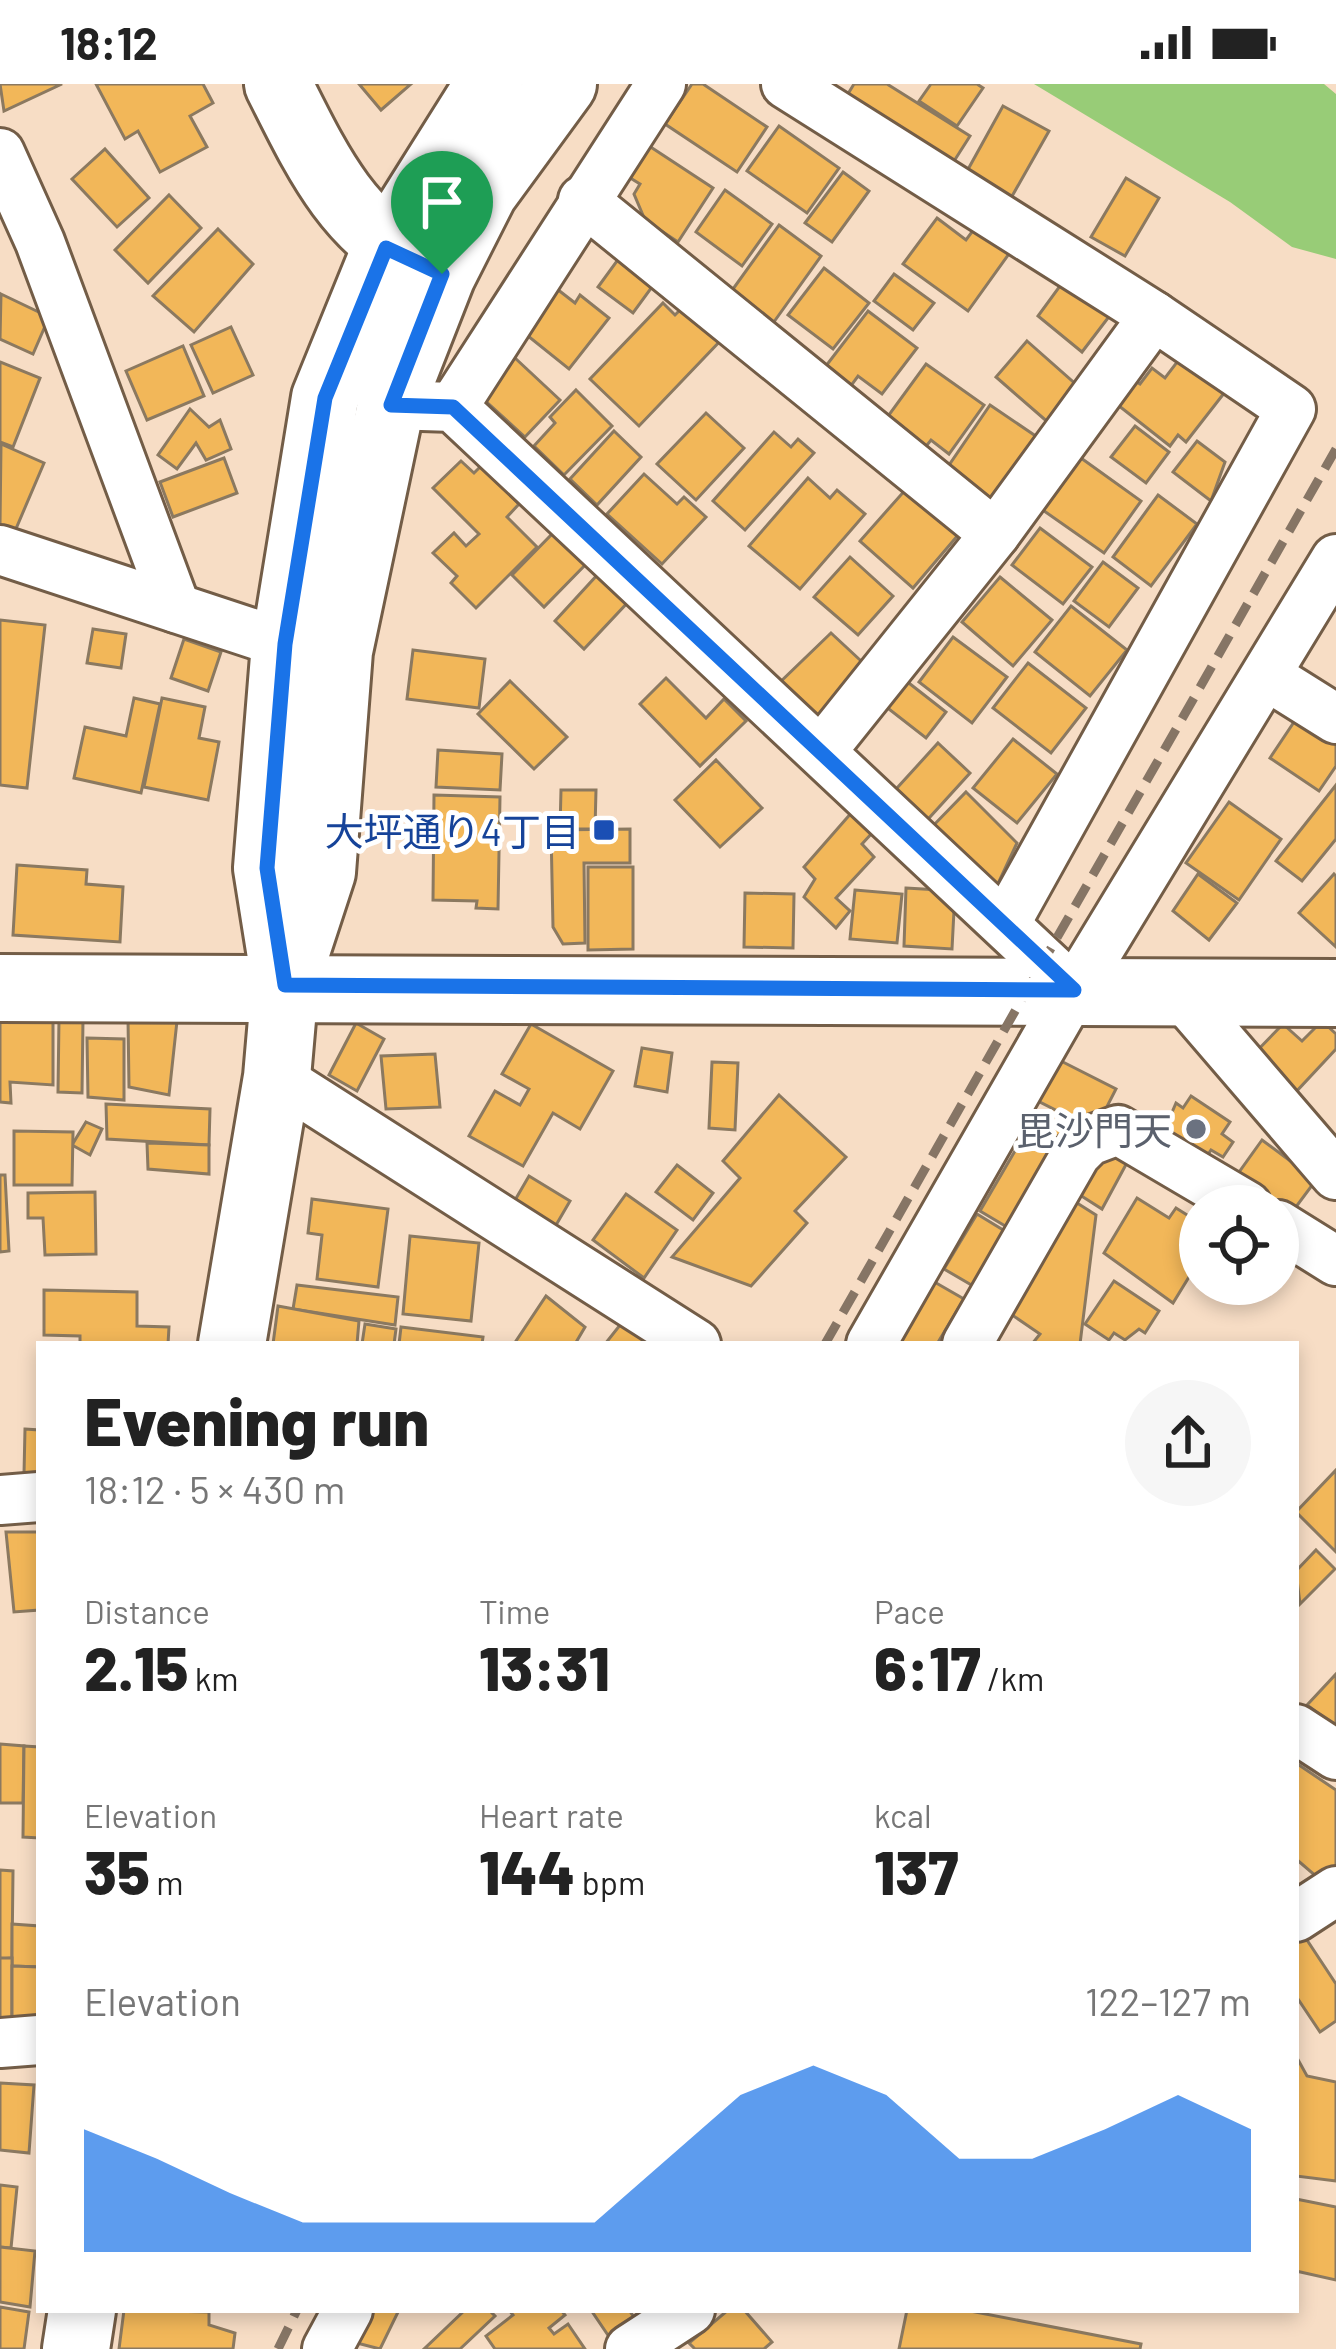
<!DOCTYPE html>
<html lang="en">
<head>
<meta charset="utf-8">
<style>
  :root { --surface:#fff; --page:#f6f6f6; --text:#222; --muted:#767676; --accent:#1a73e8 }
  body { margin:0; font-family:Barlow,"Noto Sans JP",sans-serif; background:var(--page); color:var(--text); height:100vh; display:flex; flex-direction:column; font-size:45px; white-space:nowrap }
  * { box-sizing:border-box; margin:0 }
  p { font-size:39px; color:var(--muted) }
  .icon { flex:none; width:66px; height:66px; fill:none; stroke:currentColor; stroke-width:2; stroke-linecap:round; stroke-linejoin:round }
  .map { position:relative; flex:1; overflow:hidden }
  .drawer { position:absolute; left:36px; top:1257px; width:1263px; height:972px; display:flex; flex-direction:column; background:var(--surface); border-radius:0px; box-shadow:0 6px 18px #0003 }
  .drawer>* { flex:none }
  .buttons { position:absolute; left:1179px; top:1101px; display:grid; gap:24px }
  .buttons a { display:grid; place-items:center; width:120px; height:120px; border-radius:50%; background:var(--surface); box-shadow:0 6px 18px #0003; font-size:60px }
  .pin { position:absolute; display:grid; place-items:center; width:102px; height:102px; color:#fff; margin:-123px -51px; border-radius:50% 50% 50% 0; rotate:-45deg; box-shadow:0 0 12px #0007 }
  .pin .icon { rotate:45deg }
  .round { display:grid; place-items:center; flex:none; width:126px; height:126px; border-radius:63px; background:var(--page) }
  .overview { display:flex; align-items:center; justify-content:space-between; height:204px; padding:0 48px }
  h1 { font-size:66px; font-weight:800; line-height:90px }
  .metrics { display:grid; grid-template-columns:repeat(3,1fr); gap:18px; height:204px; padding:12px 48px }
  .metrics div { display:grid; align-content:center }
  .metrics b { font-size:60px; font-weight:800 }
  .metrics small { font-size:33px; font-weight:400 }
  .metrics p { font-size:33px }
  .chart { height:336px; padding:24px 48px }
  .chart p { display:flex; justify-content:space-between }
  .chart svg { width:100%; height:216px; margin-top:12px; fill:var(--accent); opacity:.7 }
  .status { display:flex; justify-content:space-between; align-items:center; height:84px; padding:0 60px; background:var(--surface); direction:ltr }
  .status svg { height:33px; fill:currentColor }
  .map>svg:first-child { display:block }
</style>
</head>
<body>
<div class="status"><b>18:12</b><svg viewBox="0 0 49 12"><path d="M0 12V9h3v3zM5 12V6h3v6zM10 12V3h3v9zM15 12V0h3v12zM26 1h20v11H26zM47 4h2v5h-2z"/></svg></div>
<div class="map">
<svg width="1336" height="2265" viewBox="0 0 1336 2265">
  <rect width="100%" height="100%" fill="#f7ddc5"/>
  <path fill="#98cc77" d="M 1034,0 L 1324,0 L 1336,10 L 1336,175 L 1292,163 L 1230,118 Z"/>
  <g fill="#f2b759" stroke="#8b7960" stroke-width="3">
    <path d="M 0,0 L 62,0 L 4,27 Z"/>
    <path d="M 96,0 L 203,0 L 213,19 L 190,32 L 207,63 L 160,88 L 138,47 L 125,55 Z"/>
    <path d="M 359,0 L 411,0 L 381,26 Z"/>
    <path d="M 692,0 L 703,0 L 767,43 L 737,88 L 665,40 Z"/>
    <path d="M 854,0 L 887,0 L 970,52 L 949,85 L 843,18 Z"/>
    <path d="M 931,0 L 977,0 L 983,4 L 957,42 L 919,17 Z"/>
    <path d="M 1003,22 L 1049,47 L 1011,114 L 966,89 Z"/>
    <path d="M 779,42 L 839,84 L 807,129 L 747,87 Z"/>
    <path d="M 640,56 L 713,104 L 678,158 L 645,136 L 634,110 L 640,100 L 619,87 Z"/>
    <path d="M 105,65 L 149,114 L 117,143 L 72,95 Z"/>
    <path d="M 843,88 L 869,107 L 832,158 L 805,139 Z"/>
    <path d="M 1126,94 L 1159,114 L 1125,172 L 1091,153 Z"/>
    <path d="M 725,106 L 772,140 L 742,182 L 696,148 Z"/>
    <path d="M 169,111 L 201,144 L 148,199 L 115,166 Z"/>
    <path d="M 937,134 L 966,156 L 977,141 L 1011,167 L 968,227 L 903,180 Z"/>
    <path d="M 779,141 L 821,172 L 771,242 L 728,212 Z"/>
    <path d="M 218,145 L 253,180 L 194,248 L 153,212 Z"/>
    <path d="M 625,166 L 660,192 L 633,229 L 598,203 Z"/>
    <path d="M 824,184 L 869,219 L 833,265 L 788,231 Z"/>
    <path d="M 894,190 L 934,219 L 913,246 L 874,217 Z"/>
    <path d="M 1065,195 L 1111,230 L 1082,268 L 1038,232 Z"/>
    <path d="M 557,205 L 575,219 L 580,211 L 609,234 L 569,285 L 523,248 Z"/>
    <path d="M 1,210 L 49,233 L 33,270 L 0,255 Z"/>
    <path d="M 663,219 L 675,231 L 687,219 L 723,254 L 639,342 L 590,295 Z"/>
    <path d="M 868,227 L 917,264 L 882,310 L 858,292 L 845,310 L 819,291 Z"/>
    <path d="M 231,243 L 253,291 L 213,309 L 191,261 Z"/>
    <path d="M 1027,257 L 1080,304 L 1050,340 L 996,293 Z"/>
    <path d="M 183,262 L 204,312 L 147,336 L 126,287 Z"/>
    <path d="M 1187,265 L 1232,299 L 1186,358 L 1178,351 L 1170,362 L 1114,318 L 1132,295 L 1140,300 L 1152,284 L 1165,294 Z"/>
    <path d="M 515,274 L 560,316 L 525,353 L 480,312 Z"/>
    <path d="M 0,278 L 40,294 L 13,363 L 0,358 Z"/>
    <path d="M 926,280 L 984,321 L 949,370 L 931,356 L 919,371 L 883,339 Z"/>
    <path d="M 576,306 L 612,342 L 564,391 L 534,362 L 555,339 L 550,333 Z"/>
    <path d="M 990,321 L 1046,359 L 988,422 L 943,390 Z"/>
    <path d="M 190,325 L 209,343 L 220,336 L 231,365 L 206,376 L 196,359 L 177,385 L 158,371 Z"/>
    <path d="M 706,329 L 744,364 L 696,416 L 657,380 Z"/>
    <path d="M 1135,342 L 1169,368 L 1146,399 L 1111,373 Z"/>
    <path d="M 614,347 L 641,373 L 597,421 L 570,395 Z"/>
    <path d="M 774,348 L 791,363 L 798,355 L 814,369 L 745,446 L 713,417 Z"/>
    <path d="M 1197,357 L 1225,378 L 1211,417 L 1173,388 Z"/>
    <path d="M 1,360 L 44,379 L 15,447 L 0,441 Z"/>
    <path d="M 1074,369 L 1141,417 L 1104,469 L 1037,422 Z"/>
    <path d="M 224,374 L 237,409 L 173,433 L 160,398 Z"/>
    <path d="M 461,377 L 474,389 L 481,382 L 519,420 L 507,433 L 537,463 L 476,524 L 451,499 L 457,492 L 433,469 L 454,449 L 466,462 L 479,450 L 433,404 Z"/>
    <path d="M 644,390 L 677,420 L 684,413 L 706,433 L 662,480 L 607,430 Z"/>
    <path d="M 808,394 L 830,414 L 837,406 L 865,430 L 800,505 L 749,462 Z"/>
    <path d="M 907,404 L 959,450 L 913,504 L 860,457 Z"/>
    <path d="M 1158,411 L 1197,440 L 1151,502 L 1113,473 Z"/>
    <path d="M 1040,444 L 1092,483 L 1063,520 L 1012,481 Z"/>
    <path d="M 557,445 L 589,477 L 544,523 L 512,491 Z"/>
    <path d="M 850,473 L 893,512 L 858,551 L 814,513 Z"/>
    <path d="M 1103,478 L 1138,504 L 1109,543 L 1074,517 Z"/>
    <path d="M 600,488 L 630,516 L 584,565 L 555,537 Z"/>
    <path d="M 1000,493 L 1052,536 L 1013,582 L 962,538 Z"/>
    <path d="M 1071,522 L 1127,566 L 1090,612 L 1035,568 Z"/>
    <path d="M 0,536 L 45,541 L 27,704 L 0,701 Z"/>
    <path d="M 93,545 L 126,550 L 121,584 L 87,579 Z"/>
    <path d="M 831,549 L 874,589 L 819,647 L 774,604 Z"/>
    <path d="M 953,553 L 1007,593 L 972,639 L 919,598 Z"/>
    <path d="M 184,555 L 221,568 L 208,607 L 171,594 Z"/>
    <path d="M 413,566 L 485,575 L 479,624 L 407,615 Z"/>
    <path d="M 1028,579 L 1086,624 L 1051,669 L 993,624 Z"/>
    <path d="M 666,594 L 706,634 L 724,615 L 746,637 L 700,682 L 640,620 Z"/>
    <path d="M 905,596 L 946,628 L 926,654 L 885,622 Z"/>
    <path d="M 510,597 L 567,653 L 534,685 L 478,630 Z"/>
    <path d="M 134,614 L 160,620 L 141,709 L 74,694 L 85,643 L 126,652 Z"/>
    <path d="M 162,614 L 205,623 L 199,654 L 219,658 L 208,716 L 144,703 Z"/>
    <path d="M 1300,629 L 1336,653 L 1336,682 L 1319,707 L 1270,674 Z"/>
    <path d="M 1013,655 L 1057,690 L 1017,739 L 973,704 Z"/>
    <path d="M 938,659 L 970,689 L 919,745 L 887,715 Z"/>
    <path d="M 438,666 L 502,670 L 500,706 L 436,703 Z"/>
    <path d="M 716,676 L 762,724 L 720,763 L 675,716 Z"/>
    <path d="M 1336,701 L 1336,755 L 1302,797 L 1276,777 Z"/>
    <path d="M 561,706 L 596,706 L 595,745 L 560,745 Z"/>
    <path d="M 966,708 L 1017,759 L 996,804 L 927,748 Z"/>
    <path d="M 434,711 L 500,713 L 498,825 L 476,824 L 477,817 L 433,816 Z"/>
    <path d="M 1229,718 L 1281,755 L 1239,816 L 1186,779 Z"/>
    <path d="M 853,727 L 873,748 L 862,760 L 874,773 L 836,814 L 850,827 L 836,844 L 804,813 L 815,795 L 804,783 Z"/>
    <path d="M 630,745 L 630,779 L 584,779 L 585,859 L 563,860 L 553,843 L 551,746 Z"/>
    <path d="M 17,781 L 87,786 L 86,800 L 123,803 L 120,858 L 13,851 Z"/>
    <path d="M 588,783 L 633,783 L 633,865 L 588,866 Z"/>
    <path d="M 1198,790 L 1237,819 L 1209,856 L 1173,827 Z"/>
    <path d="M 1334,790 L 1336,792 L 1336,863 L 1299,829 Z"/>
    <path d="M 906,804 L 955,807 L 952,865 L 904,862 Z"/>
    <path d="M 855,806 L 902,810 L 897,859 L 850,855 Z"/>
    <path d="M 745,809 L 794,810 L 793,864 L 744,863 Z"/>
    <path d="M 59,934 L 83,935 L 82,1009 L 58,1008 Z"/>
    <path d="M 0,935 L 53,935 L 53,1001 L 10,998 L 11,1019 L 0,1018 Z"/>
    <path d="M 128,935 L 177,937 L 169,1011 L 129,1003 Z"/>
    <path d="M 1322,937 L 1336,950 L 1336,965 L 1293,1011 L 1252,972 L 1283,940 L 1302,957 Z"/>
    <path d="M 356,939 L 384,955 L 357,1007 L 329,991 Z"/>
    <path d="M 531,940 L 613,987 L 580,1045 L 553,1029 L 523,1082 L 469,1052 L 495,1007 L 520,1021 L 529,1005 L 502,990 Z"/>
    <path d="M 87,954 L 124,955 L 124,1016 L 88,1013 Z"/>
    <path d="M 642,964 L 672,969 L 667,1008 L 635,1002 Z"/>
    <path d="M 435,970 L 440,1023 L 386,1025 L 381,972 Z"/>
    <path d="M 1057,975 L 1116,1005 L 1095,1046 L 1036,1016 Z"/>
    <path d="M 712,978 L 738,979 L 735,1046 L 709,1044 Z"/>
    <path d="M 779,1011 L 846,1073 L 795,1127 L 807,1139 L 751,1202 L 672,1173 L 740,1094 L 723,1077 Z"/>
    <path d="M 1191,1012 L 1230,1038 L 1222,1050 L 1233,1058 L 1223,1073 L 1211,1066 L 1201,1081 L 1161,1054 L 1176,1019 L 1183,1024 Z"/>
    <path d="M 106,1020 L 210,1025 L 209,1061 L 107,1055 Z"/>
    <path d="M 1037,1029 L 1074,1051 L 1017,1149 L 980,1127 Z"/>
    <path d="M 86,1038 L 102,1045 L 90,1071 L 72,1061 Z"/>
    <path d="M 14,1047 L 73,1048 L 72,1101 L 14,1101 Z"/>
    <path d="M 1262,1056 L 1316,1096 L 1290,1131 L 1237,1091 Z"/>
    <path d="M 147,1059 L 209,1061 L 209,1090 L 148,1085 Z"/>
    <path d="M 1109,1062 L 1129,1075 L 1102,1125 L 1072,1106 Z"/>
    <path d="M 677,1081 L 713,1109 L 693,1136 L 656,1108 Z"/>
    <path d="M 0,1091 L 5,1091 L 9,1167 L 0,1168 Z"/>
    <path d="M 529,1092 L 570,1117 L 552,1148 L 511,1123 Z"/>
    <path d="M 95,1108 L 96,1170 L 45,1171 L 43,1134 L 28,1134 L 28,1109 Z"/>
    <path d="M 626,1110 L 677,1146 L 644,1194 L 593,1156 Z"/>
    <path d="M 1066,1112 L 1096,1131 L 1080,1260 L 1032,1260 L 1040,1250 L 999,1222 Z"/>
    <path d="M 1137,1114 L 1169,1134 L 1176,1124 L 1200,1139 L 1200,1175 L 1173,1219 L 1104,1169 Z"/>
    <path d="M 312,1115 L 388,1125 L 378,1203 L 317,1195 L 322,1151 L 308,1149 Z"/>
    <path d="M 977,1130 L 1013,1152 L 980,1206 L 944,1185 Z"/>
    <path d="M 410,1152 L 479,1159 L 471,1237 L 403,1230 Z"/>
    <path d="M 931,1196 L 964,1215 L 937,1260 L 893,1260 Z"/>
    <path d="M 1114,1197 L 1159,1227 L 1145,1249 L 1139,1245 L 1125,1256 L 1114,1249 L 1109,1256 L 1085,1240 Z"/>
    <path d="M 297,1201 L 398,1213 L 395,1241 L 293,1225 Z"/>
    <path d="M 44,1206 L 137,1208 L 137,1242 L 169,1243 L 168,1260 L 80,1260 L 80,1252 L 44,1251 Z"/>
    <path d="M 546,1212 L 585,1243 L 575,1260 L 514,1260 Z"/>
    <path d="M 278,1222 L 359,1237 L 357,1260 L 273,1260 Z"/>
    <path d="M 624,1236 L 653,1256 L 651,1260 L 605,1260 Z"/>
    <path d="M 365,1240 L 396,1245 L 394,1260 L 362,1260 Z"/>
    <path d="M 401,1243 L 483,1253 L 482,1260 L 399,1260 Z"/>
    <path d="M 25,1345 L 39,1346 L 39,1390 L 24,1390 Z"/>
    <path d="M 1336,1386 L 1336,1468 L 1296,1428 Z"/>
    <path d="M 6,1448 L 39,1448 L 39,1526 L 14,1528 Z"/>
    <path d="M 1316,1466 L 1335,1485 L 1300,1520 L 1296,1487 Z"/>
    <path d="M 1336,1590 L 1336,1643 L 1307,1621 Z"/>
    <path d="M 0,1660 L 24,1662 L 23,1719 L 0,1719 Z"/>
    <path d="M 24,1662 L 39,1663 L 39,1754 L 23,1753 Z"/>
    <path d="M 1296,1679 L 1336,1706 L 1336,1793 L 1325,1800 L 1296,1775 Z"/>
    <path d="M 0,1786 L 13,1787 L 12,1874 L 0,1875 Z"/>
    <path d="M 12,1840 L 39,1842 L 39,1883 L 12,1882 Z"/>
    <path d="M 1301,1847 L 1336,1900 L 1336,1937 L 1320,1948 L 1296,1912 L 1296,1851 Z"/>
    <path d="M 0,1874 L 12,1874 L 12,1944 L 0,1945 Z"/>
    <path d="M 12,1882 L 39,1883 L 39,1943 L 12,1944 Z"/>
    <path d="M 1296,1972 L 1307,1992 L 1336,1998 L 1336,2097 L 1296,2092 Z"/>
    <path d="M 0,1999 L 34,2001 L 29,2069 L 0,2066 Z"/>
    <path d="M 0,2101 L 17,2103 L 11,2164 L 0,2163 Z"/>
    <path d="M 1296,2115 L 1336,2123 L 1336,2196 L 1296,2187 Z"/>
    <path d="M 0,2163 L 35,2167 L 30,2223 L 0,2218 Z"/>
    <path d="M 0,2223 L 29,2228 L 24,2265 L 0,2265 Z"/>
    <path d="M 124,2226 L 209,2228 L 209,2241 L 235,2249 L 233,2265 L 119,2265 Z"/>
    <path d="M 369,2226 L 399,2226 L 380,2265 L 353,2258 Z"/>
    <path d="M 465,2226 L 489,2226 L 495,2232 L 460,2265 L 424,2265 Z"/>
    <path d="M 509,2226 L 561,2226 L 565,2231 L 549,2244 L 554,2250 L 568,2240 L 585,2265 L 495,2265 L 486,2252 L 513,2231 Z"/>
    <path d="M 591,2226 L 629,2226 L 644,2248 L 616,2263 Z"/>
    <path d="M 728,2226 L 744,2226 L 772,2258 L 764,2265 L 695,2265 L 689,2259 Z"/>
    <path d="M 907,2226 L 965,2226 L 1141,2260 L 1140,2265 L 899,2265 Z"/>
  </g>
  <g fill="none" stroke-linecap="round" stroke-linejoin="round">
    <g stroke="#735d47" stroke-width="54">
      <g id="street">
        <path d="M 786,0 L 1154,232 L 995,450 L 823,665"/>
        <path d="M 0,69 L 40,158 L 176,524"/>
        <path d="M 583,116 L 995,450"/>
        <path d="M 391,321 L 453,323 L 1074,906"/>
        <path d="M 453,323 L 661,0"/>
        <path d="M 0,466 L 285,560 L 316,564"/>
        <path d="M 1269,593 L 1336,635"/>
        <path d="M 1005,840 L 1291,325 L 1154,232"/>
        <path d="M 1177,906 L 1336,1091"/>
        <path d="M 277,993 L 696,1260"/>
        <path d="M 1278,1141 L 1336,1177"/>
        <path d="M 871,1260 L 1074,906 L 1336,475"/>
        <path d="M 967,1260 L 1076,1070 L 1089,1057 L 1118,1046 L 1247,1122"/>
        <path d="M 0,1416 L 39,1413"/>
        <path d="M 1296,1645 L 1336,1671"/>
        <path d="M 1296,1833 L 1336,1807"/>
        <path d="M 0,1959 L 39,1956"/>
        <path d="M 327,2265 L 348,2226"/>
        <path d="M 630,2265 L 690,2226"/>
      </g>
    </g>
    <g stroke="#735d47" stroke-width="72">
      <g id="secondary">
        <path d="M 278,0 C 315,73 346,144 423,181"/>
        <path d="M 284,891 L 267,784 L 285,560 L 325,314 L 386,164 L 489,0"/>
        <path d="M 0,904 L 1336,909"/>
        <path d="M 232,1260 L 277,993 L 285,901 L 322,788 L 339,567 L 391,321 L 442,191 L 484,108 L 563,0"/>
        <path d="M 76,2265 L 82,2226"/>
      </g>
    </g>
    <use href="#street" stroke="#fff" stroke-width="48"/>
    <use href="#secondary" stroke="#fff" stroke-width="66"/>
    <g stroke="#867565" stroke-width="9" stroke-dasharray="24 12" stroke-linecap="butt">
      <path d="M 825,1260 L 1336,365"/>
      <path d="M 278,2265 L 297,2226"/>
    </g>
  </g>
  <g fill="none" stroke-linecap="round" stroke-linejoin="round">
    <g stroke="#fff" stroke-width="24">
      <path id="route" d="M 386,164 L 442,190 L 391,321 L 453,323 L 1074,906 L 285,901 L 267,784 L 285,560 L 325,314 Z"/>
    </g>
    <use href="#route" stroke="#1a73e8" stroke-width="15"/>
  </g>
  <rect fill="#1a4fb4" stroke="#fff" stroke-width="4.5" x="592" y="734" width="24" height="24" rx="6"/>
  <circle fill="#6b7280" stroke="#fff" stroke-width="4.5" cx="1196" cy="1045" r="12"/>
  <g text-anchor="middle" dominant-baseline="central" stroke-width="10" stroke-linejoin="round" paint-order="stroke">
    <g font-size="39" fill="#164399" stroke="#fff" text-anchor="end">
      <text x="580" y="746">大坪通り4丁目</text>
    </g>
    <g font-size="39" fill="#5b616d" stroke="#fff" text-anchor="end">
      <text x="1172" y="1045">毘沙門天</text>
    </g>
  </g>
</svg>
<div class="buttons">
<a><svg class="icon" aria-label="locate" viewBox="0 0 24 24"><circle cx="12" cy="12" r="6"/><path d="M12 2v4M12 18v4M2 12h4M18 12h4"/></svg></a>
</div>
<div class="pin" style="left:442px;top:190px;background:#1e9e55"><svg class="icon" aria-label="arrive" viewBox="0 0 24 24"><path d="M6 21V4h12l-3 4 3 4H6"/></svg></div>
<section class="drawer">
<div class="overview"><div><h1>Evening run</h1><p>18:12 · 5 × 430 m</p></div><a class="round"><svg class="icon" aria-label="share" viewBox="0 0 24 24"><path d="M12 15V3M7 8l5-5 5 5M5 13v7h14v-7"/></svg></a></div>
<div class="metrics">
<div><p>Distance</p><b>2.15<small> km</small></b></div>
<div><p>Time</p><b>13:31</b></div>
<div><p>Pace</p><b>6:17<small> /km</small></b></div>
</div>
<div class="metrics">
<div><p>Elevation</p><b>35<small> m</small></b></div>
<div><p>Heart rate</p><b>144<small> bpm</small></b></div>
<div><p>kcal</p><b>137</b></div>
</div>
<div class="chart"><p><span>Elevation</span>122–127 m</p>
<svg viewBox="0 0 160 44" preserveAspectRatio="none"><path d="M0 44V19L10 25L20 32L30 38L40 38L50 38L60 38L70 38L80 25L90 12L100 6L110 12L120 25L130 25L140 19L150 12L160 19V44z"/></svg>
</div>
</section>
</div>
</body>
</html>
